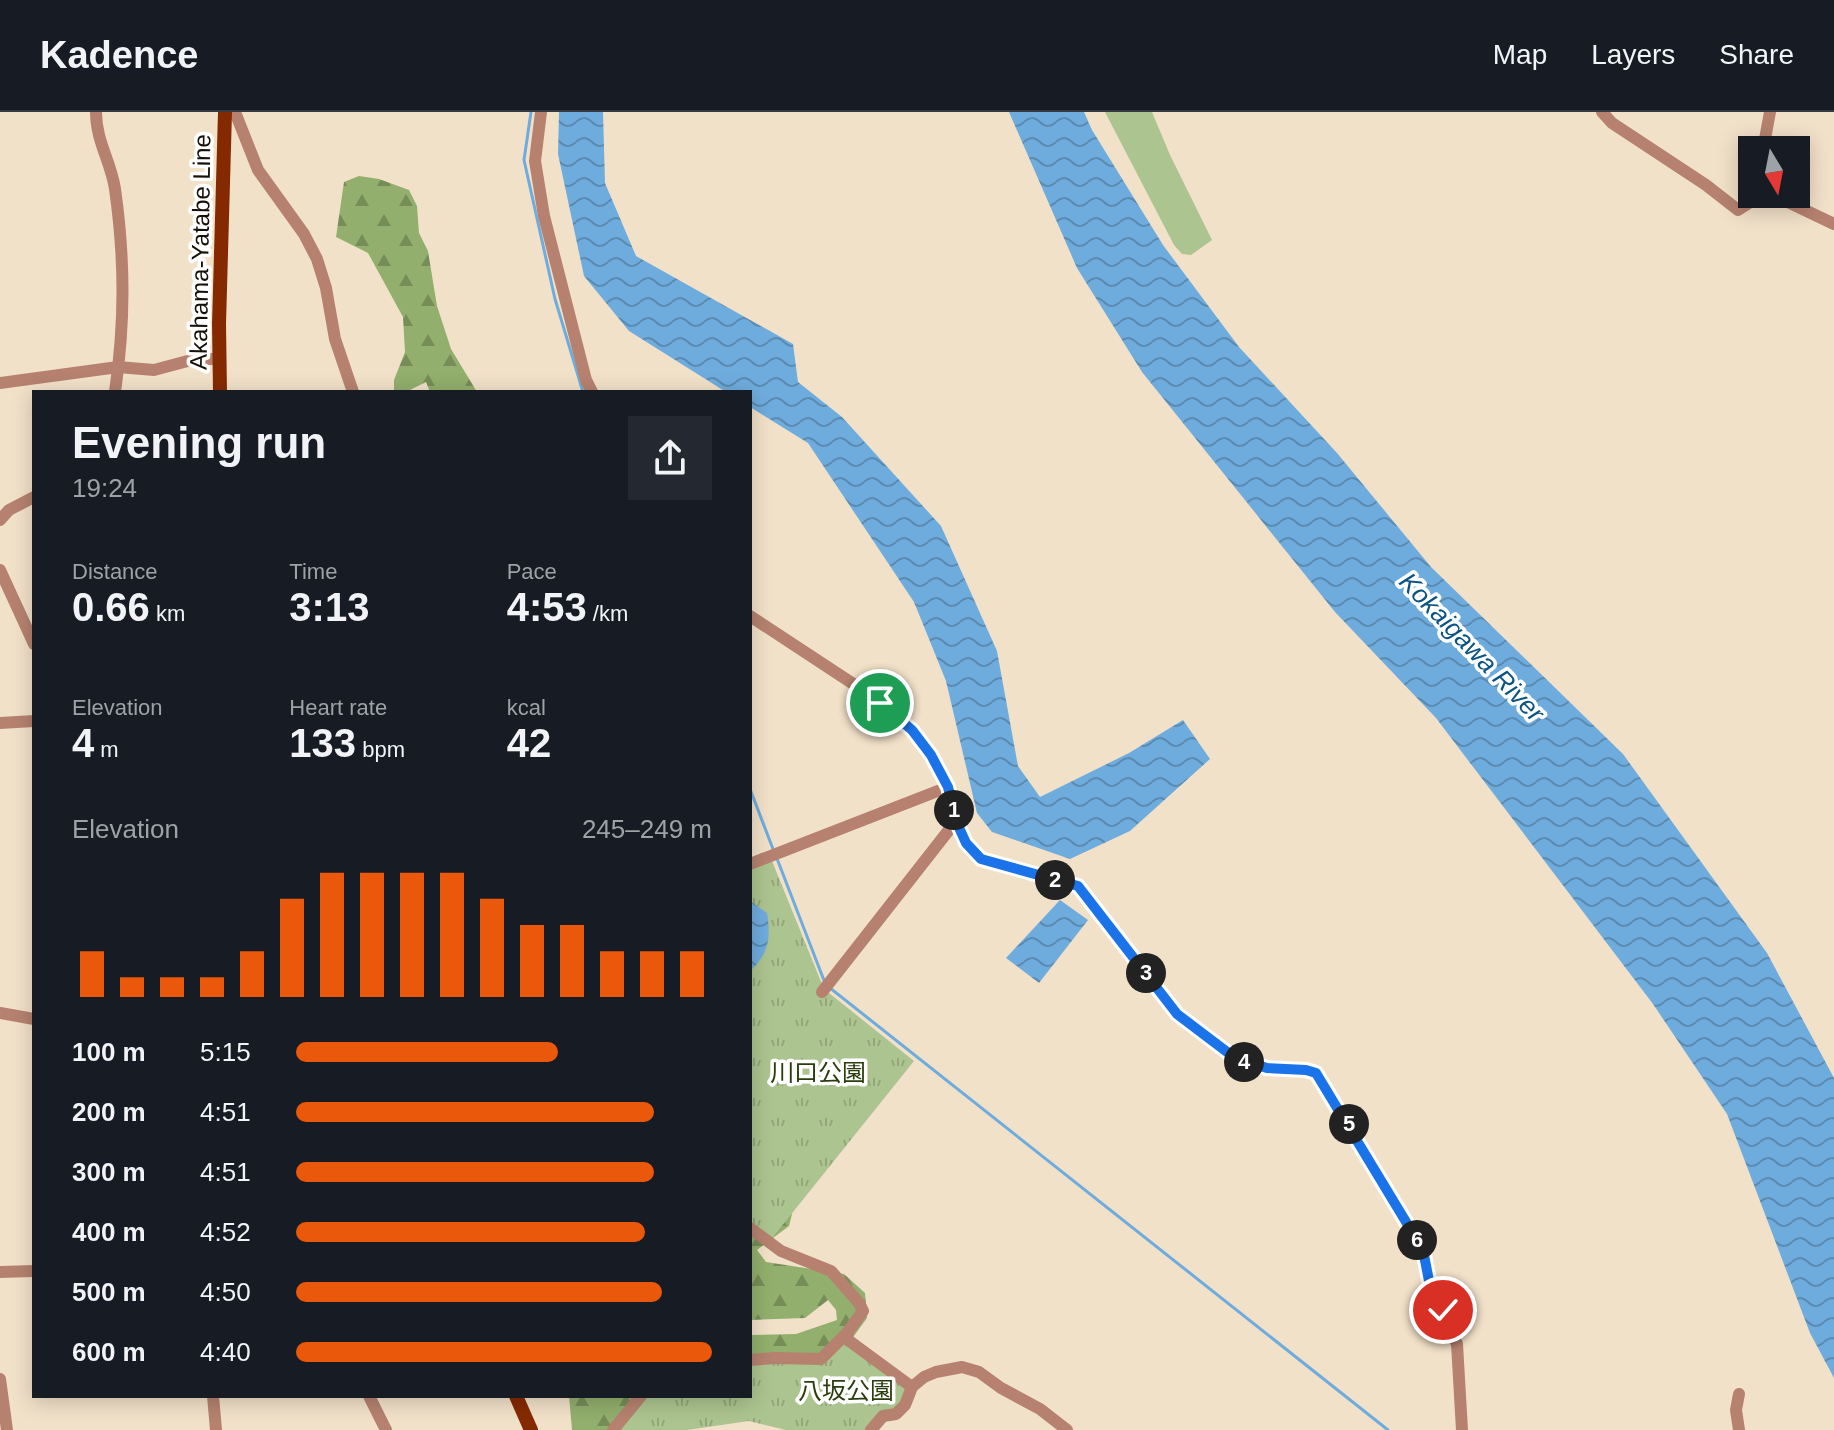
<!DOCTYPE html>
<html lang="en">
<head>
<meta charset="utf-8">
<style>
  :root { --surface:#171b24; --page:#242831; --text:#f1f3f6; --muted:#9ea1a6; --line:#363941; --accent:#ea580c }
  body { margin:0; font-family:Arial,"Noto Sans JP",sans-serif; background:var(--page); color:var(--text); height:100vh; display:flex; flex-direction:column; font-size:30px; white-space:nowrap }
  * { box-sizing:border-box; margin:0 }
  p { font-size:26px; color:var(--muted) }
  .icon { flex:none; width:44px; height:44px; fill:none; stroke:currentColor; stroke-width:2; stroke-linecap:round; stroke-linejoin:round }
  .map { position:relative; flex:1; overflow:hidden }
  .panel { position:absolute; left:32px; top:278px; width:720px; height:1008px; display:flex; flex-direction:column; background:var(--surface); border-radius:0px; box-shadow:0 4px 20px #0003 }
  .panel>* { flex:none }
  .needle { width:52px; rotate:170deg }
  .fabs { position:absolute; left:1738px; top:24px; display:grid; gap:16px }
  .fabs a { display:grid; place-items:center; width:72px; height:72px; border-radius:0px; background:var(--surface); box-shadow:0 4px 20px #0003; font-size:40px }
  .pin { position:absolute; display:grid; place-items:center; width:68px; height:68px; color:#fff; margin:-34px; border:4px solid #fff; border-radius:50%; box-shadow:0 2px 8px #0007 }
  .km { position:absolute; width:40px; height:40px; margin:-20px; border-radius:50%; background:#222; color:#fff; font-size:22px; line-height:40px; text-align:center }
  .round { display:grid; place-items:center; flex:none; width:84px; height:84px; border-radius:0px; background:var(--page) }
  .summary { display:flex; align-items:center; justify-content:space-between; height:136px; padding:0 40px }
  h1 { font-size:44px; font-weight:600; line-height:60px }
  .stats { display:grid; grid-template-columns:repeat(3,1fr); gap:12px; height:136px; padding:8px 40px }
  .stats div { display:grid; align-content:center }
  .stats b { font-size:40px; font-weight:600 }
  .stats small { font-size:22px; font-weight:400 }
  .stats p { font-size:22px }
  .chart { height:224px; padding:16px 40px }
  .chart p { display:flex; justify-content:space-between }
  .chart svg { width:100%; height:144px; margin-top:8px; stroke:var(--accent); stroke-width:6 }
  ul { padding:0 40px; list-style:none; font-size:26px }
  li { display:grid; grid-template-columns:128px 96px 1fr; align-items:center; height:60px }
  li i { height:20px; border-radius:10px; background:var(--accent) }
  header { display:flex; align-items:center; gap:48px; box-sizing:border-box; height:112px; padding:0 40px; background:var(--surface); border-bottom:2px solid var(--line) }
  header strong { font-size:38px }
  nav { display:flex; gap:44px; margin-inline-start:auto; font-size:28px }
  .map>svg:first-child { display:block }
</style>
</head>
<body>
<header>
<strong>Kadence</strong>
<nav><a>Map</a><a>Layers</a><a>Share</a></nav>
</header>
<div class="map">
<svg width="1834" height="1318" viewBox="0 0 1834 1318">
  <defs>
    <pattern id="forest-firs" width="22" height="20" patternUnits="userSpaceOnUse" patternTransform="scale(2)"><rect width="22" height="20" fill="#92af6d"/><path d="M5 1l3.5 6h-7zM16 11l3.5 6h-7z" fill="#768d58"/></pattern>
    <pattern id="park-tufts" width="24" height="20" patternUnits="userSpaceOnUse" patternTransform="scale(2)"><rect width="24" height="20" fill="#acc48f"/><path d="M3 7l-1-3M5 7V3M7 7l1-3M15 17l-1-3M17 17v-4M19 17l1-3" fill="none" stroke="#93a77a"/></pattern>
    <pattern id="water-waves" width="16" height="10" patternUnits="userSpaceOnUse" patternTransform="scale(2)"><rect width="16" height="10" fill="#6facde"/><path d="M0 5q4-4 8 0t8 0" fill="none" stroke="#5a8bb2"/></pattern>
  </defs>
  <rect width="100%" height="100%" fill="#f2e1c9"/>
  <g fill="url(#forest-firs)">
    <path d="M 359,64 L 379,67 L 409,78 L 417,94 L 419,121 L 428,139 L 437,194 L 451,237 L 477,280 L 430,280 L 426,270 L 406,280 L 394,280 L 394,268 L 405,240 L 403,205 L 368,141 L 336,125 L 344,70 Z"/>
    <path d="M 750,1088 L 792,1102 L 789,1114 L 757,1138 L 766,1150 L 844,1162 L 865,1181 L 867,1206 L 843,1239 L 750,1284 L 750,1223 L 796,1222 L 837,1208 L 836,1198 L 828,1188 L 805,1206 L 750,1208 Z"/>
    <path d="M 569,1284 L 676,1284 L 616,1318 L 572,1318 Z"/>
  </g>
  <g fill="url(#park-tufts)">
    <path d="M 772,749 L 824,877 L 914,949 L 769,1130 L 750,1116 L 750,757 Z"/>
    <path d="M 847,1221 L 912,1275 L 905,1293 L 867,1318 L 786,1318 L 749,1309 L 687,1318 L 613,1318 L 642,1284 L 750,1284 L 750,1250 L 821,1247 Z"/>
  </g>
  <path fill="#acc48f" d="M 1105,0 L 1152,0 L 1170,43 L 1212,128 L 1191,143 L 1182,142 L 1174,133 Z"/>
  <g fill="url(#water-waves)">
    <path d="M 559,0 L 603,0 L 605,71 L 636,144 L 793,232 L 798,270 L 842,305 L 941,414 L 997,539 L 1018,654 L 1040,685 L 1129,641 L 1183,608 L 1210,647 L 1130,719 L 1070,747 L 992,720 L 977,701 L 946,569 L 914,490 L 808,331 L 750,295 L 750,280 L 726,280 L 629,219 L 584,164 L 558,42 Z"/>
    <path d="M 1009,0 L 1084,0 L 1092,18 L 1163,133 L 1239,235 L 1337,341 L 1431,455 L 1623,642 L 1767,841 L 1834,966 L 1834,1266 L 1810,1221 L 1727,1002 L 1653,892 L 1436,606 L 1335,500 L 1142,260 L 1077,156 Z"/>
    <path d="M 1060,788 L 1088,808 L 1039,871 L 1006,846 Z"/>
    <path d="M 750,789 L 767,801 C 771,825 769,842 750,859 Z"/>
  </g>
  <g fill="none" stroke-linecap="round" stroke-linejoin="round">
    <g stroke="#6facde" stroke-width="3">
      <path d="M 531,0 L 524,48 L 555,187 L 583,280"/>
      <path d="M 750,677 L 773,737"/>
      <path d="M 776,744 L 825,871"/>
      <path d="M 830,876 L 1388,1318"/>
    </g>
    <g stroke="#b6826f" stroke-width="12">
      <path d="M 96,0 C 96,29 111,50 115,77 C 125,148 125,210 115,280"/>
      <path d="M 235,0 L 258,58 L 304,122 L 317,147 L 326,176 L 335,227 L 353,280"/>
      <path d="M 541,0 L 535,49 L 544,104 L 586,268 L 592,280"/>
      <path d="M 1602,0 L 1612,11 L 1706,73 L 1738,98 L 1763,82"/>
      <path d="M 1763,38 L 1770,0"/>
      <path d="M 1771,82 L 1834,112"/>
      <path d="M 0,271 L 118,255 L 154,258 L 195,247 L 219,247"/>
      <path d="M 0,408 L 9,398 L 34,385"/>
      <path d="M 0,458 L 34,532"/>
      <path d="M 750,504 L 861,577 L 912,618 L 931,643 L 948,675 L 956,709 L 966,731 L 981,747 L 1078,774 L 1177,902 L 1235,946 L 1267,956 L 1306,958 L 1316,961 L 1423,1138 L 1431,1179 L 1457,1232 L 1462,1318"/>
      <path d="M 0,611 L 34,609"/>
      <path d="M 750,752 L 948,675"/>
      <path d="M 822,880 L 956,709"/>
      <path d="M 0,901 L 34,907"/>
      <path d="M 750,1116 L 781,1139 L 831,1159 L 859,1191 L 863,1199 L 847,1221 L 848,1228 L 912,1275"/>
      <path d="M 0,1160 L 34,1159"/>
      <path d="M 750,1248 L 775,1246 L 821,1247 L 848,1220"/>
      <path d="M 0,1267 L 7,1318"/>
      <path d="M 1739,1282 L 1736,1298 L 1739,1318"/>
      <path d="M 213,1284 L 216,1318"/>
      <path d="M 369,1284 L 386,1318"/>
      <path d="M 613,1318 L 641,1284"/>
      <path d="M 871,1318 L 883,1304 L 896,1302 L 905,1293 L 912,1275 L 924,1265 L 936,1260 L 962,1255 L 979,1260 L 1001,1276 L 1040,1297 L 1067,1318"/>
    </g>
    <g stroke="#852a00" stroke-width="14">
      <path d="M 220,280 L 219,212 L 225,0"/>
      <path d="M 516,1284 L 531,1318"/>
    </g>
  </g>
  <g fill="none" stroke-linecap="round" stroke-linejoin="round">
    <g stroke="#fff" stroke-width="16">
      <path id="route" d="M 880,591 L 912,618 L 931,643 L 948,675 L 956,709 L 966,731 L 981,747 L 1078,774 L 1177,902 L 1235,946 L 1267,956 L 1306,958 L 1316,961 L 1423,1138 L 1431,1179 L 1443,1198"/>
    </g>
    <use href="#route" stroke="#1a73e8" stroke-width="10"/>
  </g>
  <g text-anchor="middle" dominant-baseline="central" stroke-width="7" stroke-linejoin="round" paint-order="stroke">
    <g font-size="24" fill="#151008" stroke="#fff">
      <text transform="translate(200 140) rotate(-89)">Akahama-Yatabe Line</text>
    </g>
    <g font-size="24" fill="#2a3d0c" stroke="#fff">
      <text x="818" y="960">川口公園</text>
      <text x="846" y="1278">八坂公園</text>
    </g>
    <g font-size="26" font-style="italic" fill="#0a5382" stroke="#fff">
      <text transform="translate(1472 535) rotate(46)">Kokaigawa River</text>
    </g>
  </g>
</svg>
<div class="fabs">
<a><svg class="needle" viewBox="-14 -14 28 28"><path d="M0-13l5 13h-10z" fill="#e53935"/><path d="M0 13l5-13h-10z" fill="#9ea1a6"/></svg></a>
</div>
<div class="pin" style="left:880px;top:591px;background:#1e9e55"><svg class="icon" aria-label="arrive" viewBox="0 0 24 24"><path d="M6 21V4h12l-3 4 3 4H6"/></svg></div>
<div class="pin" style="left:1443px;top:1198px;background:#d93025"><svg class="icon" aria-label="check" viewBox="0 0 24 24"><path d="M5 12l5 5 9-10"/></svg></div>
<b class="km" style="left:954px;top:698px">1</b>
<b class="km" style="left:1055px;top:768px">2</b>
<b class="km" style="left:1146px;top:861px">3</b>
<b class="km" style="left:1244px;top:950px">4</b>
<b class="km" style="left:1349px;top:1012px">5</b>
<b class="km" style="left:1417px;top:1128px">6</b>
<section class="panel">
<div class="summary"><div><h1>Evening run</h1><p>19:24</p></div><a class="round"><svg class="icon" aria-label="share" viewBox="0 0 24 24"><path d="M12 15V3M7 8l5-5 5 5M5 13v7h14v-7"/></svg></a></div>
<div class="stats">
<div><p>Distance</p><b>0.66<small> km</small></b></div>
<div><p>Time</p><b>3:13</b></div>
<div><p>Pace</p><b>4:53<small> /km</small></b></div>
</div>
<div class="stats">
<div><p>Elevation</p><b>4<small> m</small></b></div>
<div><p>Heart rate</p><b>133<small> bpm</small></b></div>
<div><p>kcal</p><b>42</b></div>
</div>
<div class="chart"><p><span>Elevation</span>245–249 m</p>
<svg viewBox="0 0 160 44" preserveAspectRatio="none"><path d="M5 44V30M15 44V38M25 44V38M35 44V38M45 44V30M55 44V14M65 44V6M75 44V6M85 44V6M95 44V6M105 44V14M115 44V22M125 44V22M135 44V30M145 44V30M155 44V30"/></svg>
</div>
<ul>
<li><b>100 m</b>5:15<i style="width:63%"></i></li>
<li><b>200 m</b>4:51<i style="width:86%"></i></li>
<li><b>300 m</b>4:51<i style="width:86%"></i></li>
<li><b>400 m</b>4:52<i style="width:84%"></i></li>
<li><b>500 m</b>4:50<i style="width:88%"></i></li>
<li><b>600 m</b>4:40<i style="width:100%"></i></li>
</ul>
</section>
</div>
</body>
</html>
